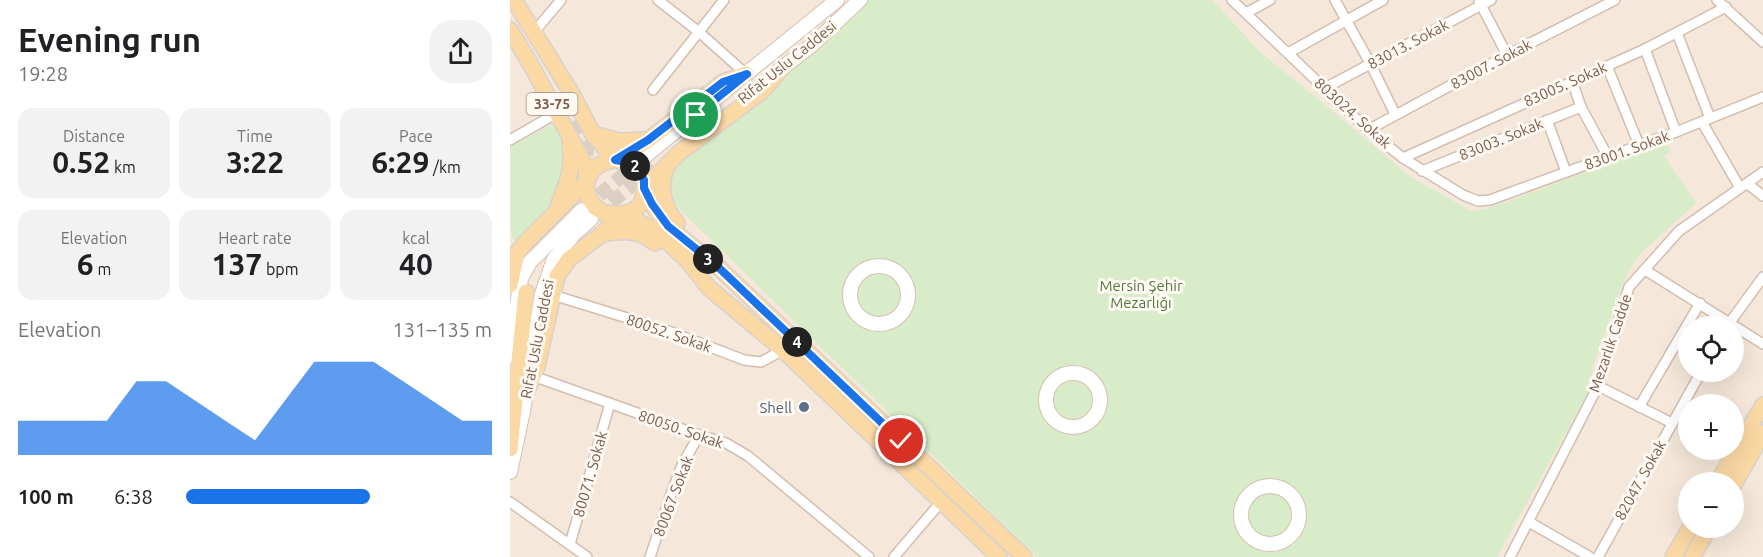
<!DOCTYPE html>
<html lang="en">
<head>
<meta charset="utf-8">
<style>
  :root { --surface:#fff; --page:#f2f2f2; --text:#202124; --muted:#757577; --accent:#1a73e8 }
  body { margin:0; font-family:Ubuntu,sans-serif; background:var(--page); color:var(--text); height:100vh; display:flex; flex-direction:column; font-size:22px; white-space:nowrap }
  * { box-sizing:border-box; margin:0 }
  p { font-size:20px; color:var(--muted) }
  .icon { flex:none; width:33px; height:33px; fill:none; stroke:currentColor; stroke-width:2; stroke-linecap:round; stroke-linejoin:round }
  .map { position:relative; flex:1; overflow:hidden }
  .drawer { display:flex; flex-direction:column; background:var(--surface); width:510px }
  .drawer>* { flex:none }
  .controls { position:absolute; left:1168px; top:316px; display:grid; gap:12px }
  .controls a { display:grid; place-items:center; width:66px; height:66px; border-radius:50%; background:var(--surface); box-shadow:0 6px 24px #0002; font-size:30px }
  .pin { position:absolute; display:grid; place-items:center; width:51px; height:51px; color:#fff; margin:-26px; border:3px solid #fff; border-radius:50%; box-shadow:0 2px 6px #0007 }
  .km { position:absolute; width:30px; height:30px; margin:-15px; border-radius:50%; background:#222; color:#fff; font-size:16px; line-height:30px; text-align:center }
  .round { display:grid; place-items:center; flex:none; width:63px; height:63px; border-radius:24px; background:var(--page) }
  .overview { display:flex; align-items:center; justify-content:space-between; height:102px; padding:0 18px }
  h1 { font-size:33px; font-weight:600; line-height:45px }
  .stats { display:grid; grid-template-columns:repeat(3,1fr); gap:9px; height:102px; padding:6px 18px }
  .stats div { display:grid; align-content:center; border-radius:15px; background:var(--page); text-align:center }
  .stats b { font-size:30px; font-weight:600 }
  .stats small { font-size:16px; font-weight:400 }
  .stats p { font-size:16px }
  .chart { height:168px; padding:12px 18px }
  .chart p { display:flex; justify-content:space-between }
  .chart svg { width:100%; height:108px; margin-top:6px; fill:var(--accent); opacity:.7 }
  ul { padding:0 18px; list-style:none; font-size:20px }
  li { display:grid; grid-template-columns:96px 72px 1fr; align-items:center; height:45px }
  li i { height:15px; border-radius:8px; background:var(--accent) }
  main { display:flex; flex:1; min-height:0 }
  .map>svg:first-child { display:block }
</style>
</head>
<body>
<main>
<section class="drawer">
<div class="overview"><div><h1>Evening run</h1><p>19:28</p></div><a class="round"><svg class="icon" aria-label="share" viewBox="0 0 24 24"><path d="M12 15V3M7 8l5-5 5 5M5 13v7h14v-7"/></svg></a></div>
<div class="stats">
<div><p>Distance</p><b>0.52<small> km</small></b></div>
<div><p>Time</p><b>3:22</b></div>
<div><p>Pace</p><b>6:29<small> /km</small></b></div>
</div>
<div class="stats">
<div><p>Elevation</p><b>6<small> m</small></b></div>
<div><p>Heart rate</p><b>137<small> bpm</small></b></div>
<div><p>kcal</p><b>40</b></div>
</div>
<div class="chart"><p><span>Elevation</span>131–135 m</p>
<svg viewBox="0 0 160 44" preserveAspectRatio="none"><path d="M0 44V30L10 30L20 30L30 30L40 14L50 14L60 22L70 30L80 38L90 22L100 6L110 6L120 6L130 14L140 22L150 30L160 30V44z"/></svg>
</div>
<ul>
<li><b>100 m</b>6:38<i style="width:60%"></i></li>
</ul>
</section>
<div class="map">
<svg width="1253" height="557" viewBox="0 0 1253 557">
  <rect width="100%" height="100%" fill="#fdf6ec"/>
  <path fill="#f5e8da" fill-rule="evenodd" d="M 0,0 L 1253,0 L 1253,557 L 0,557 ZM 1179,327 L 1224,327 L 1224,372 L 1179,372 ZM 1179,405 L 1224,405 L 1224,450 L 1179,450 ZM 1179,483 L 1224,483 L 1224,528 L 1179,528 Z"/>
  <g fill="#d8ecc9">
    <path d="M 359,0 L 702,0 L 751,53 L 802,94 L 902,178 L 962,211 L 975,209 L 1010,197 L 1086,168 L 1155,145 L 1161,151 L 1154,156 L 1186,203 L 1127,257 L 1112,286 L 1083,366 L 1081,387 L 987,557 L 527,557 L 167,207 L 155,184 L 158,171 L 313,44 Z"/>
    <path d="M 45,123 L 71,162 L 71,181 L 7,251 L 0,228 L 0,147 Z"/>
  </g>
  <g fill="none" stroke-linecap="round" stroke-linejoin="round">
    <g stroke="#dcd0c4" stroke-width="14" stroke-dasharray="14 7" stroke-linecap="butt">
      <path d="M 73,209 L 131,160"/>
      <path d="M 85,216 L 145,166"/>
    </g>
    <path stroke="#dcd0c4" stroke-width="15" stroke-dasharray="15 8" stroke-linecap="butt" d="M 67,119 C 79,141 78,147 73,170"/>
    <g stroke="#d1beb0" stroke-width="12">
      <g id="street">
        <path d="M 148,0 L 189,32 L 236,74"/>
        <path d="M 722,0 L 858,130 L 893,158 L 953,195 L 968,201 L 980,200 L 1166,132 L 1253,97"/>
        <path d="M 825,0 L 860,63 L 885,114"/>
        <path d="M 1207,0 L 1253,42"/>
        <path d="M 969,1 L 997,55"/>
        <path d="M 736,13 L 760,0"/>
        <path d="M 24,32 L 51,0"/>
        <path d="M 1167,33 L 1200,118"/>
        <path d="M 1135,49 L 1166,132"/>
        <path d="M 778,53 L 873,0"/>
        <path d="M 1097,66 L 1129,145"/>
        <path d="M 1062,81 L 1071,107 L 1098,157"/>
        <path d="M 815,88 L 981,0"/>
        <path d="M 143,90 L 214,0"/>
        <path d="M 1037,120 L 1056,172"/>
        <path d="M 1192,122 L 1230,188"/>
        <path d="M 858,130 L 997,55 L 1105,0"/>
        <path d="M 0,140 L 47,113"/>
        <path d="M 893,158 L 1135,49 L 1216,7"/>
        <path d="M 912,171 L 1071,107"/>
        <path d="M 1239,185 L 1253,196"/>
        <path d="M 1135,270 L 1253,344"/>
        <path d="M 43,295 L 156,330 L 234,360 L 251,362 L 273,350"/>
        <path d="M 1218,325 L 1253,277"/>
        <path d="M 23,376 L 189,435 L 216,443 L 238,456 L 359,557"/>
        <path d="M 1088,386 L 1162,423"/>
        <path d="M 1129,407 L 1190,303"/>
        <path d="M 0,502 L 77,557"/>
        <path d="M 1019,522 L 1080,557"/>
        <path d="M 60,544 L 100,403"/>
        <path d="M 140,557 L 161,494 L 172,465 L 189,435"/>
        <path d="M 384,557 L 431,502"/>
        <path d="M 1000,557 L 1088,386 L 1119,287 L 1169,231 L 1253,172"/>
        <path d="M 1088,557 L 1191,372"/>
      </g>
    </g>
    <g stroke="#d6c0b0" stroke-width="16">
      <g id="secondary">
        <path d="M 263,75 L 302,45 L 350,0"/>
        <path d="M 135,156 L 327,0"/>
        <circle cx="369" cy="295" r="29"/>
        <path d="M 0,356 L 11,278 L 20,262 L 72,210"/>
        <circle cx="563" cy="400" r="27"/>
        <path d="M 0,472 L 13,411 L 32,294 L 44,259 L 63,235 L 81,219"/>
        <circle cx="760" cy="515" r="29"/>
      </g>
    </g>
    <g stroke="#dad1cd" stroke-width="18">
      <g id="primary">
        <path d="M 4,0 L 62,94 L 83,134 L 105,160 C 113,161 120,162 126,168 C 136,177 135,194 143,206 C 159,231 184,247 207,266 L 514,557"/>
        <path d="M 0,30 L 21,65 L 76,167 L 77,192 L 80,200 L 86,208 L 94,213 L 113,214 L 146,231 L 179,262 L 199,288 L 273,350 L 489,557"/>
        <path d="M 83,134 L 109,141 L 135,140"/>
        <path d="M 157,166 C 148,186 153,207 167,223"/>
        <path d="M 48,206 C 57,184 64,168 60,143"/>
        <path d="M 92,234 C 113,230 128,229 145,243"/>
        <path d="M 0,285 L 7,253 L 15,243 L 77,181 L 81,172 L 87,166 L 95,162 L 105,160 L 138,140 L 213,82 L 236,74"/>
        <path d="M 17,390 L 27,367 L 47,276 L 59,259 L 92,234 L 113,214 L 123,211 L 129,206 L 133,200 L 134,188 L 169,153 L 251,92 L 272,68"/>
        <path d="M 0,449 L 16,292"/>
        <path d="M 1207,483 L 1253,405"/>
        <path d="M 1224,484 L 1253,433"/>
        <path d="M 1163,557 L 1180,528"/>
        <path d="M 1182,557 L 1199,528"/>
      </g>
    </g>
    <use href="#street" stroke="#fff" stroke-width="9"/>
    <use href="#secondary" stroke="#fff" stroke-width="14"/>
    <use href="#primary" stroke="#fbd9a5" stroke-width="15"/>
  </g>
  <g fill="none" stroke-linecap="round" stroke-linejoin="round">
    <g stroke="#fff" stroke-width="12">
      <path id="route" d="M 186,115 L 237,74 L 213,82 L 138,140 L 105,160 L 117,162 L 125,167 L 134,180 L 134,188 L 142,204 L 158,226 L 207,266 L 391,441"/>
    </g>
    <use href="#route" stroke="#1a73e8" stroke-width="8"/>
  </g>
  <circle fill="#5c6f8a" stroke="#fffaf3" stroke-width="2" cx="294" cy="407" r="6"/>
  <g text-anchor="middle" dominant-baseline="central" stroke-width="6" stroke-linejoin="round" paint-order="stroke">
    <rect fill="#fffaf3" stroke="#a28b7f" stroke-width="1.5" x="16.5" y="93" width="51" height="22" rx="4.5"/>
    <g font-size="14" font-weight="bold" fill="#7a5c4d">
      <text x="42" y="104">33-75</text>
    </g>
    <g font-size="15" fill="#7a5c4d" stroke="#fffaf3">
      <text transform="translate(898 44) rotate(-28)">83013. Sokak</text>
      <text transform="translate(277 62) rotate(-39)">Rifat Uslu Caddesi</text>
      <text transform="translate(981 64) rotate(-28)">83007. Sokak</text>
      <text transform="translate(1055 84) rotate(-24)">83005. Sokak</text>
      <text transform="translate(843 113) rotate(42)">803024. Sokak</text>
      <text transform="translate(991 139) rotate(-22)">83003. Sokak</text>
      <text transform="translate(1117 150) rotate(-20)">83001. Sokak</text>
      <text transform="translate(159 333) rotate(19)">80052. Sokak</text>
      <text transform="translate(27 339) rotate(-79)">Rıfat Uslu Caddesi</text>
      <text transform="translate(1100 343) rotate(-71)">Mezarlık Cadde</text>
      <text transform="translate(171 429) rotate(19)">80050. Sokak</text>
      <text transform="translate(80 474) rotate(-74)">80071. Sokak</text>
      <text transform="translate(1130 480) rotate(-61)">82047. Sokak</text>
      <text transform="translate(163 496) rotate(-69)">80067 Sokak</text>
    </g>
    <g font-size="15" fill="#537a41" stroke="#fffaf3">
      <text x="631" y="285">Mersin Şehir<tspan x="631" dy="17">Mezarlığı</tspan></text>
    </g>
    <g font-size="15" fill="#4e5e75" stroke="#fffaf3" text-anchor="end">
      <text x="282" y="407">Shell</text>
    </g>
  </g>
</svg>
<div class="controls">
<a><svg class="icon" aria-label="locate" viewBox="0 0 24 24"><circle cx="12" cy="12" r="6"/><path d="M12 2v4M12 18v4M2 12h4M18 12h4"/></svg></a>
<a>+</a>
<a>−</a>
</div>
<div class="pin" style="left:186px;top:115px;background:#1e9e55"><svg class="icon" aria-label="arrive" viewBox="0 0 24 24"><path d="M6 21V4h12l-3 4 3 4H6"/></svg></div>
<div class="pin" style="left:391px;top:441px;background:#d93025"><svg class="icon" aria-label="check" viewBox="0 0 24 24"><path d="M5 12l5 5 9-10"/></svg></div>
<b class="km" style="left:125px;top:166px">2</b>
<b class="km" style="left:198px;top:259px">3</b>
<b class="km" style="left:287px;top:342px">4</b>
</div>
</main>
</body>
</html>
